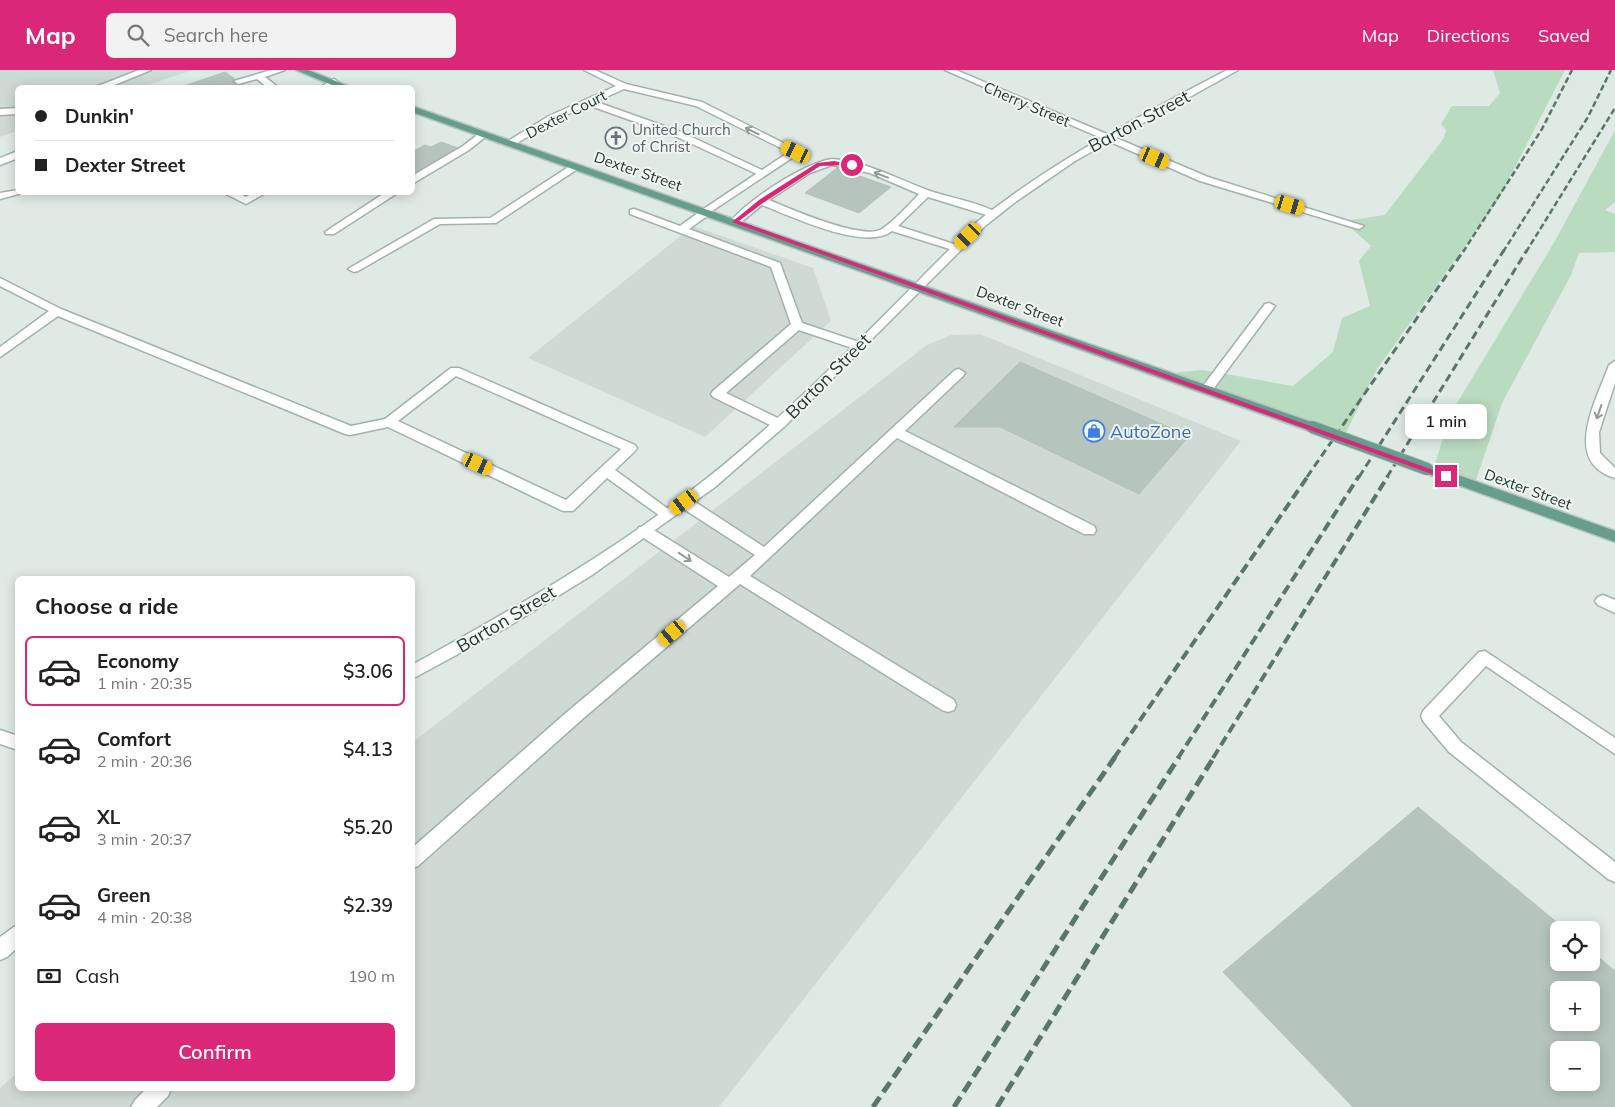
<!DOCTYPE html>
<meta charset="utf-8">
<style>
body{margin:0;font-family:Mulish,sans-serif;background:#f2f2f2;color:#222;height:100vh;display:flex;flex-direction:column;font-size:19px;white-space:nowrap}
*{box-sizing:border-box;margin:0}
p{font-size:16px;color:#767676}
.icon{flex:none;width:28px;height:28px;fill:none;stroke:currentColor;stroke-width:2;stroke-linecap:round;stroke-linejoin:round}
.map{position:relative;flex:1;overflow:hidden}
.details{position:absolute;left:15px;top:506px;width:400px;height:515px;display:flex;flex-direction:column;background:#fff;border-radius:8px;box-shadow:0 2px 12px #0003}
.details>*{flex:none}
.guide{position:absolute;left:15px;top:15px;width:400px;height:110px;border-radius:8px;box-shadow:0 2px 12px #0003;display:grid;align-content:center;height:110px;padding:0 20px;background:#fff}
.controls{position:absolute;left:1550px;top:851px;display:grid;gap:10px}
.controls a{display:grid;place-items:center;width:50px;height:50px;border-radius:8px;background:#fff;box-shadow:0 2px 12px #0003;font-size:25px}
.end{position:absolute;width:22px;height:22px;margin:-11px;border:6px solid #db2777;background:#fff;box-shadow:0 0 0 2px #fff}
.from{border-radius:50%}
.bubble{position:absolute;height:35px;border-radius:8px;background:#fff;box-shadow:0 2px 12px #0003;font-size:16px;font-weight:600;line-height:35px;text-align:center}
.car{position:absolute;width:15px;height:30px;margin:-15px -8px;border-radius:6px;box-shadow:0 0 4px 1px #0007;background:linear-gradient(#f5c518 24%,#345 0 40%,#f5c518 0 76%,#345 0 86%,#f5c518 0)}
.guide b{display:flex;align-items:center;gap:18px;height:48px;font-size:19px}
.guide b+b{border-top:1px solid #e0e0e0}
.guide i{width:12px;height:12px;background:#222}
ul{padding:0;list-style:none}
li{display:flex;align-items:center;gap:15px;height:70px;margin:0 10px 8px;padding:0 10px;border:2px solid transparent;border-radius:8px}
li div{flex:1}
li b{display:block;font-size:19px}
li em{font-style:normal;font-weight:600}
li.selected{border-color:#db2777}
li>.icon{width:45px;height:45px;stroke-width:1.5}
h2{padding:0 20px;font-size:22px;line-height:60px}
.pay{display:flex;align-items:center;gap:12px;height:55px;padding:0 20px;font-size:19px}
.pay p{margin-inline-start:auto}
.cta{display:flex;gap:10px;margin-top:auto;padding:10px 20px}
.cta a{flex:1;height:58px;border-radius:8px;background:#db2777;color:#fff;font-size:20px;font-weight:600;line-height:58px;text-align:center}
header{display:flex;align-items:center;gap:30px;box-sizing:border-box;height:70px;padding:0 25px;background:#db2777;color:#fff}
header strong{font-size:24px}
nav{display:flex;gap:28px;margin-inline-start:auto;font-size:18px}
.search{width:350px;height:45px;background:#f2f2f2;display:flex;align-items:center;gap:12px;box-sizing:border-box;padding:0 18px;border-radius:8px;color:#767676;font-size:19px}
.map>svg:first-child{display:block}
.built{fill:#cedad3}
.green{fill:#b9dbc0}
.building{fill:#b5c5bd;stroke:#b2c3bb;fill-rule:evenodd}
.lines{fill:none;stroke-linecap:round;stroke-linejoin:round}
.lane-casing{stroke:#a2b1ab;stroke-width:3}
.street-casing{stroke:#a2b1ab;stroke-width:3}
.secondary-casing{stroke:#9fb5ac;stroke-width:3}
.primary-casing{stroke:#bcc4c1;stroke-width:3}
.lane{fill:#fff;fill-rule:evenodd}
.street{fill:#fff;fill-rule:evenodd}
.secondary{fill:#fff;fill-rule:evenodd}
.primary{fill:#659e8c;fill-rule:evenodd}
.rail-far3{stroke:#5b756d;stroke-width:2.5;stroke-dasharray:6 3;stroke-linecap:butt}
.rail-far2{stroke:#5b756d;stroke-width:3;stroke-dasharray:8 4.5;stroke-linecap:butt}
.rail-far1{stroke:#5b756d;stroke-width:4;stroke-dasharray:10 5;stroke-linecap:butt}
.rail{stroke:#5b756d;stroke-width:5;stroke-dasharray:12 6;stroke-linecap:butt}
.primary-bridge-casing{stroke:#bcc4c1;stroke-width:14;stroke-linecap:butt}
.primary-bridge{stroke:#659e8c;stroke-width:12}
.oneway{stroke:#909c98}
.route{fill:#db2777}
.labels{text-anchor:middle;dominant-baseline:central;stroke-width:4;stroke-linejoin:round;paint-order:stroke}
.far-street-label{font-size:15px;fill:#213931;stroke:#f0f7f3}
.far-worship-label{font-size:15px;fill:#5b616d;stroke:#f0f7f3;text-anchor:start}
.street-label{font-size:18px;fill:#213931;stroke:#f0f7f3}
.shop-label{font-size:18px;fill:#366cbe;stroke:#f0f7f3;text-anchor:start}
</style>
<header>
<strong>Map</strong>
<div class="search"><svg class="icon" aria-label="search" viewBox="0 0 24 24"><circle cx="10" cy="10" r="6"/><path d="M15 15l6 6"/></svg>Search here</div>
<nav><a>Map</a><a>Directions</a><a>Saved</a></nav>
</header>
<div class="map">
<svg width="1615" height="1037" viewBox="0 0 1615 1037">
<rect width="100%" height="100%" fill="#dfeae5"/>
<g class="built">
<polygon points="0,0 193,0 142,17 18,18 17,61 0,67"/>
<polygon points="693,156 813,198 831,251 705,367 528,288"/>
<polygon points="980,264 1241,371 719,1037 0,1037 0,1018 17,1003 18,1019 412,1019 413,672 927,275 951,265"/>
</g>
<g class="green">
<polygon points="1493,0 1565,0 1498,130 1377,299 1342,371 1322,367 1172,312 1179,302 1203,300 1293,316 1333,282 1342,248 1370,236 1359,191 1371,176 1343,151 1385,145 1444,68 1446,60 1441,54 1452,36 1489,36 1500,23"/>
<polygon points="1615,60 1615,132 1605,140 1615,144 1615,182 1579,183 1571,205 1502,333 1475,413 1432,403 1451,343 1555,171"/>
</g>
<g class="building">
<polygon points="225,2 246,17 178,18"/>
<polygon points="441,72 458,78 412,105 412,82 425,75 431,77"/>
<polygon points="837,98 891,117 859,143 805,123"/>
<polygon points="1020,292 1189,366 1139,424 1000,357 954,357"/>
<path d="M1418 737 1566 860H1559V892H1591V881L1615 901V1037H1353L1223 902ZM1559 920H1591V952H1559ZM1559 980H1591V1012H1559Z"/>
</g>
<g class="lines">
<g class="lane-casing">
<g id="lane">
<polygon points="139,0 151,0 107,18 93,18"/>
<polygon points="271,0 285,0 265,7 279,18 268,18 257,9 238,14 234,11"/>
<polygon points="334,9 338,12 331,18 319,18"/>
<polygon points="585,30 591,30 681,62 768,103 759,105 675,66 585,34"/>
<polygon points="18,38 18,44 0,45 0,39"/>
<polygon points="481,62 489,64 469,80 412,114 412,106 463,76"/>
<polygon points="18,81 18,88 0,95 0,88"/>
<path d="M832 89C868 92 897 109 930 121 944 126 989 135 998 144L993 147 928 127 898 156 960 176V180L956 181 892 161C865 182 791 146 762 135L739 154 735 155 730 152C748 130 804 93 832 89ZM832 95 870 103 919 124C911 133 889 156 880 160 860 169 790 139 769 130L810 103Z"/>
<polygon points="573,94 582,96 496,153 440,154 358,201 354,202 348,199 434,149 490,148"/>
<polygon points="18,120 18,122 26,122 0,129 0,123"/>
<polygon points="222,122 236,122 246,127 254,122 267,122 246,134"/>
<polygon points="386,122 399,122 334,164 326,164 325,162"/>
<polygon points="634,139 680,156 702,140 710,140 710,144 689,159 780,193 802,253 862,273 864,276 858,280 799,260 726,323 784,351 786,354 784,357 774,357 713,327 711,324 713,321 791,254 771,197 630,144 630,140"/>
<path d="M0 208 61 239 351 356 385 349 451 298H459L635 375 637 378 635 381 615 400 675 444 668 449 663 448 607 408 573 441H563L388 357 350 365 345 364 58 246 0 287V277L49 241 0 216ZM456 306 621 379 566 430 398 351Z"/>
<polygon points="1269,233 1275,236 1211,322 1203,322 1201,319 1203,316 1265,234"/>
<path d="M1615 291V313L1599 362 1600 383 1615 398V408C1561 392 1597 329 1609 295Z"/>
<polygon points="959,299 965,303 963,306 905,361 1094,456 1096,460 1094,464 1084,464 897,368 750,506 954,630 956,635 954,640 948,642 942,640 740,514 579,652 418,796 412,798 412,778 567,642 718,516 639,465 637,461 639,457 649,457 729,507 755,485 679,436 677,432 679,428 689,428 764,477 955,300"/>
<polygon points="1603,525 1615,530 1615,543 1598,535 1595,531 1598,527"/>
<polygon points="1485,581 1615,668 1615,684 1486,596 1439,646 1461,672 1615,792 1615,812 1608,809 1449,682 1423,651 1421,646 1423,641 1479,582"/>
<polygon points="146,1019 171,1019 168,1026 157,1037 131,1037 135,1030"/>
</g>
</g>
<g class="street-casing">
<g id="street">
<polygon points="584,0 595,0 626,14 702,32 801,82 706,145 702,144 702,140 789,82 696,36 624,19 555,50 514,75 508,75 508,71 549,46 616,16"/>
<polygon points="945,0 956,0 1208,107 1364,156 1359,159 1355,158 1200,111"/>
<polygon points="0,660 18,666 18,680 0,674"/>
</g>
</g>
<g class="secondary-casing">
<g id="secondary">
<path d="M1227 0H1238L1075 91 1014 133 985 156 785 356 715 417 592 505 506 558 412 609V595C514 539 615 481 706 409 803 332 889 239 977 152 1054 90 1140 46 1227 0Z"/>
<polygon points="18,854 18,877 7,887 0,890 0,867"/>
</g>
</g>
<g class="primary-casing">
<g id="primary">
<polygon points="296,0 308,0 353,18 339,18"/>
<polygon points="412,36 1317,354 1319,357 1317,360 1307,360 412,42"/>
<polygon points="1427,394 1615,461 1615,472 1422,402 1420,399"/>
</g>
</g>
<use href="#lane" class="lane"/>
<use href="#street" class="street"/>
<use href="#secondary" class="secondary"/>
<use href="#primary" class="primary"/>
<g class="rail-far3">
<polyline points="1463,182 1542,59 1572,0"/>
<polyline points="1503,182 1588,47 1611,0"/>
<polyline points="1526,182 1615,38"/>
</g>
<g class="rail-far2">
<polyline points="1307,407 1464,180"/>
<polyline points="1359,407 1504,180"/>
<polyline points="1387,407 1527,180"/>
</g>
<g class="rail-far1">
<polyline points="1114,688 1308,406"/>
<polyline points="1178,688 1359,406"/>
<polyline points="1213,688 1388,406"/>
</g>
<g class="rail">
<polyline points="873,1037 1115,687"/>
<polyline points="954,1037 1179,687"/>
<polyline points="997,1037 1214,687"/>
</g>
<g class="primary-bridge-casing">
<polyline id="primary-bridge" points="1312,357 1427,399"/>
</g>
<use href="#primary-bridge" class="primary-bridge"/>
</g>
<defs><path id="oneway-shaft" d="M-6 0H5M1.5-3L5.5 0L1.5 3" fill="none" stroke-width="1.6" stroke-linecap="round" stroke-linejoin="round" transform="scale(1.25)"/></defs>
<g class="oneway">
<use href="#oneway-shaft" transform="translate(752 61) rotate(-154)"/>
<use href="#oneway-shaft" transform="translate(881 105) rotate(-159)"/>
<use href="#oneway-shaft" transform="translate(1599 342) rotate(109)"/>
<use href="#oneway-shaft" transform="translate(685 487) rotate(33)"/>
</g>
<polygon class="route" points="834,91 855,95 820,96 763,133 739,151 1450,406 1443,408 732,152 759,130 817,93"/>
<defs>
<g id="church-ring" transform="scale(1.125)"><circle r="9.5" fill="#f0f7f3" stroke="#6b7280" stroke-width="1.5"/><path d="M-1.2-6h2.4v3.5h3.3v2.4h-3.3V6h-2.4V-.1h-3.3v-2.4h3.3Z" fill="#6b7280"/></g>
<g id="shop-ring" transform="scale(1.125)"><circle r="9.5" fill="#f0f7f3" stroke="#3f7fe0" stroke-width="1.5"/><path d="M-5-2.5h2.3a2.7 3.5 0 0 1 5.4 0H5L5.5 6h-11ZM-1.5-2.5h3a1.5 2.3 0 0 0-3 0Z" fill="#3f7fe0"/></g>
</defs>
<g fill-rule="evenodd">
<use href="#church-ring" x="616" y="68"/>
<use href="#shop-ring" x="1094" y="361"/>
</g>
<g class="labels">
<g class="far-street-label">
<text transform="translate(1027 34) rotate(23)">Cherry Street</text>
<text transform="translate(566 44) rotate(-27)">Dexter Court</text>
<text transform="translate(638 101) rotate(19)">Dexter Street</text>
<text transform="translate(1020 236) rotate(20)">Dexter Street</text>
<text transform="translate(1528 419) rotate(20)">Dexter Street</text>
</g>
<g class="far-worship-label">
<text x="632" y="59">United Church<tspan x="632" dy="17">of Christ</tspan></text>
</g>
<g class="street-label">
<text transform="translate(1139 51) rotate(-28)">Barton Street</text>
<text transform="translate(828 306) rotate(-45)">Barton Street</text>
<text transform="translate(506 549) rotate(-31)">Barton Street</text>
</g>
<g class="shop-label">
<text x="1110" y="361">AutoZone</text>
</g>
</g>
</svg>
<div class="controls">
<a><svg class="icon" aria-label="locate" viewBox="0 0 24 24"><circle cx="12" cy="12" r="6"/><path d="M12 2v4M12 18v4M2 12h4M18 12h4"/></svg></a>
<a>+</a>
<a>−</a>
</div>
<i class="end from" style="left:852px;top:95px"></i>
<i class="end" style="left:1446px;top:406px"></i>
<div class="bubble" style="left:1405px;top:334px;width:82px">1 min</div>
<i class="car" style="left:796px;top:82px;rotate:296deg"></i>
<i class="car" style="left:1155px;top:88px;rotate:113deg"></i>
<i class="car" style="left:1290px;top:135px;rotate:107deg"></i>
<i class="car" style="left:968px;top:166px;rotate:225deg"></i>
<i class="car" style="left:478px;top:394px;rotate:115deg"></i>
<i class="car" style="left:684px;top:432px;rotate:234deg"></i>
<i class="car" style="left:672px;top:563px;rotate:230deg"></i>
<div class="guide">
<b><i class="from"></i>Dunkin'</b>
<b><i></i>Dexter Street</b>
</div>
<section class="details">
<h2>Choose a ride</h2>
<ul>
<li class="selected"><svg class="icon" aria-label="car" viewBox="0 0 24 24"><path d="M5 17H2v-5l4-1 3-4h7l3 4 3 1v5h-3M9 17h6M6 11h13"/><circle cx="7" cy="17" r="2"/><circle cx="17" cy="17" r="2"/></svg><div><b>Economy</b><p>1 min · 20:35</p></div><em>$3.06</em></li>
<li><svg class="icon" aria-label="car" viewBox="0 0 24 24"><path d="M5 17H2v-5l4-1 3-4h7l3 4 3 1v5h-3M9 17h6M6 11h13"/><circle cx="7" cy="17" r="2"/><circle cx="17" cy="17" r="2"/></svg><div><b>Comfort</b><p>2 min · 20:36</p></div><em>$4.13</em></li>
<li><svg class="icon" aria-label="car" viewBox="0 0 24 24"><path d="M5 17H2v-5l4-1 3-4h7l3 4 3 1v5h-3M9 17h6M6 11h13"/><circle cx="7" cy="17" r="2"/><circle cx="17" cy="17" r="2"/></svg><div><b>XL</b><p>3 min · 20:37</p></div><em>$5.20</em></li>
<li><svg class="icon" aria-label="car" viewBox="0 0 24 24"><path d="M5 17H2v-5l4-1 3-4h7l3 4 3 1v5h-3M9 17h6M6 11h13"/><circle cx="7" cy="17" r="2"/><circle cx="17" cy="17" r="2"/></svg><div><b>Green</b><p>4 min · 20:38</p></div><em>$2.39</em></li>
</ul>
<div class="pay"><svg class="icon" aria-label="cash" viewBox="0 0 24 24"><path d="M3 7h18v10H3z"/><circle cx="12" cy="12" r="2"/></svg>Cash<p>190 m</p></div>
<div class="cta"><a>Confirm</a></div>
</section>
</div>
